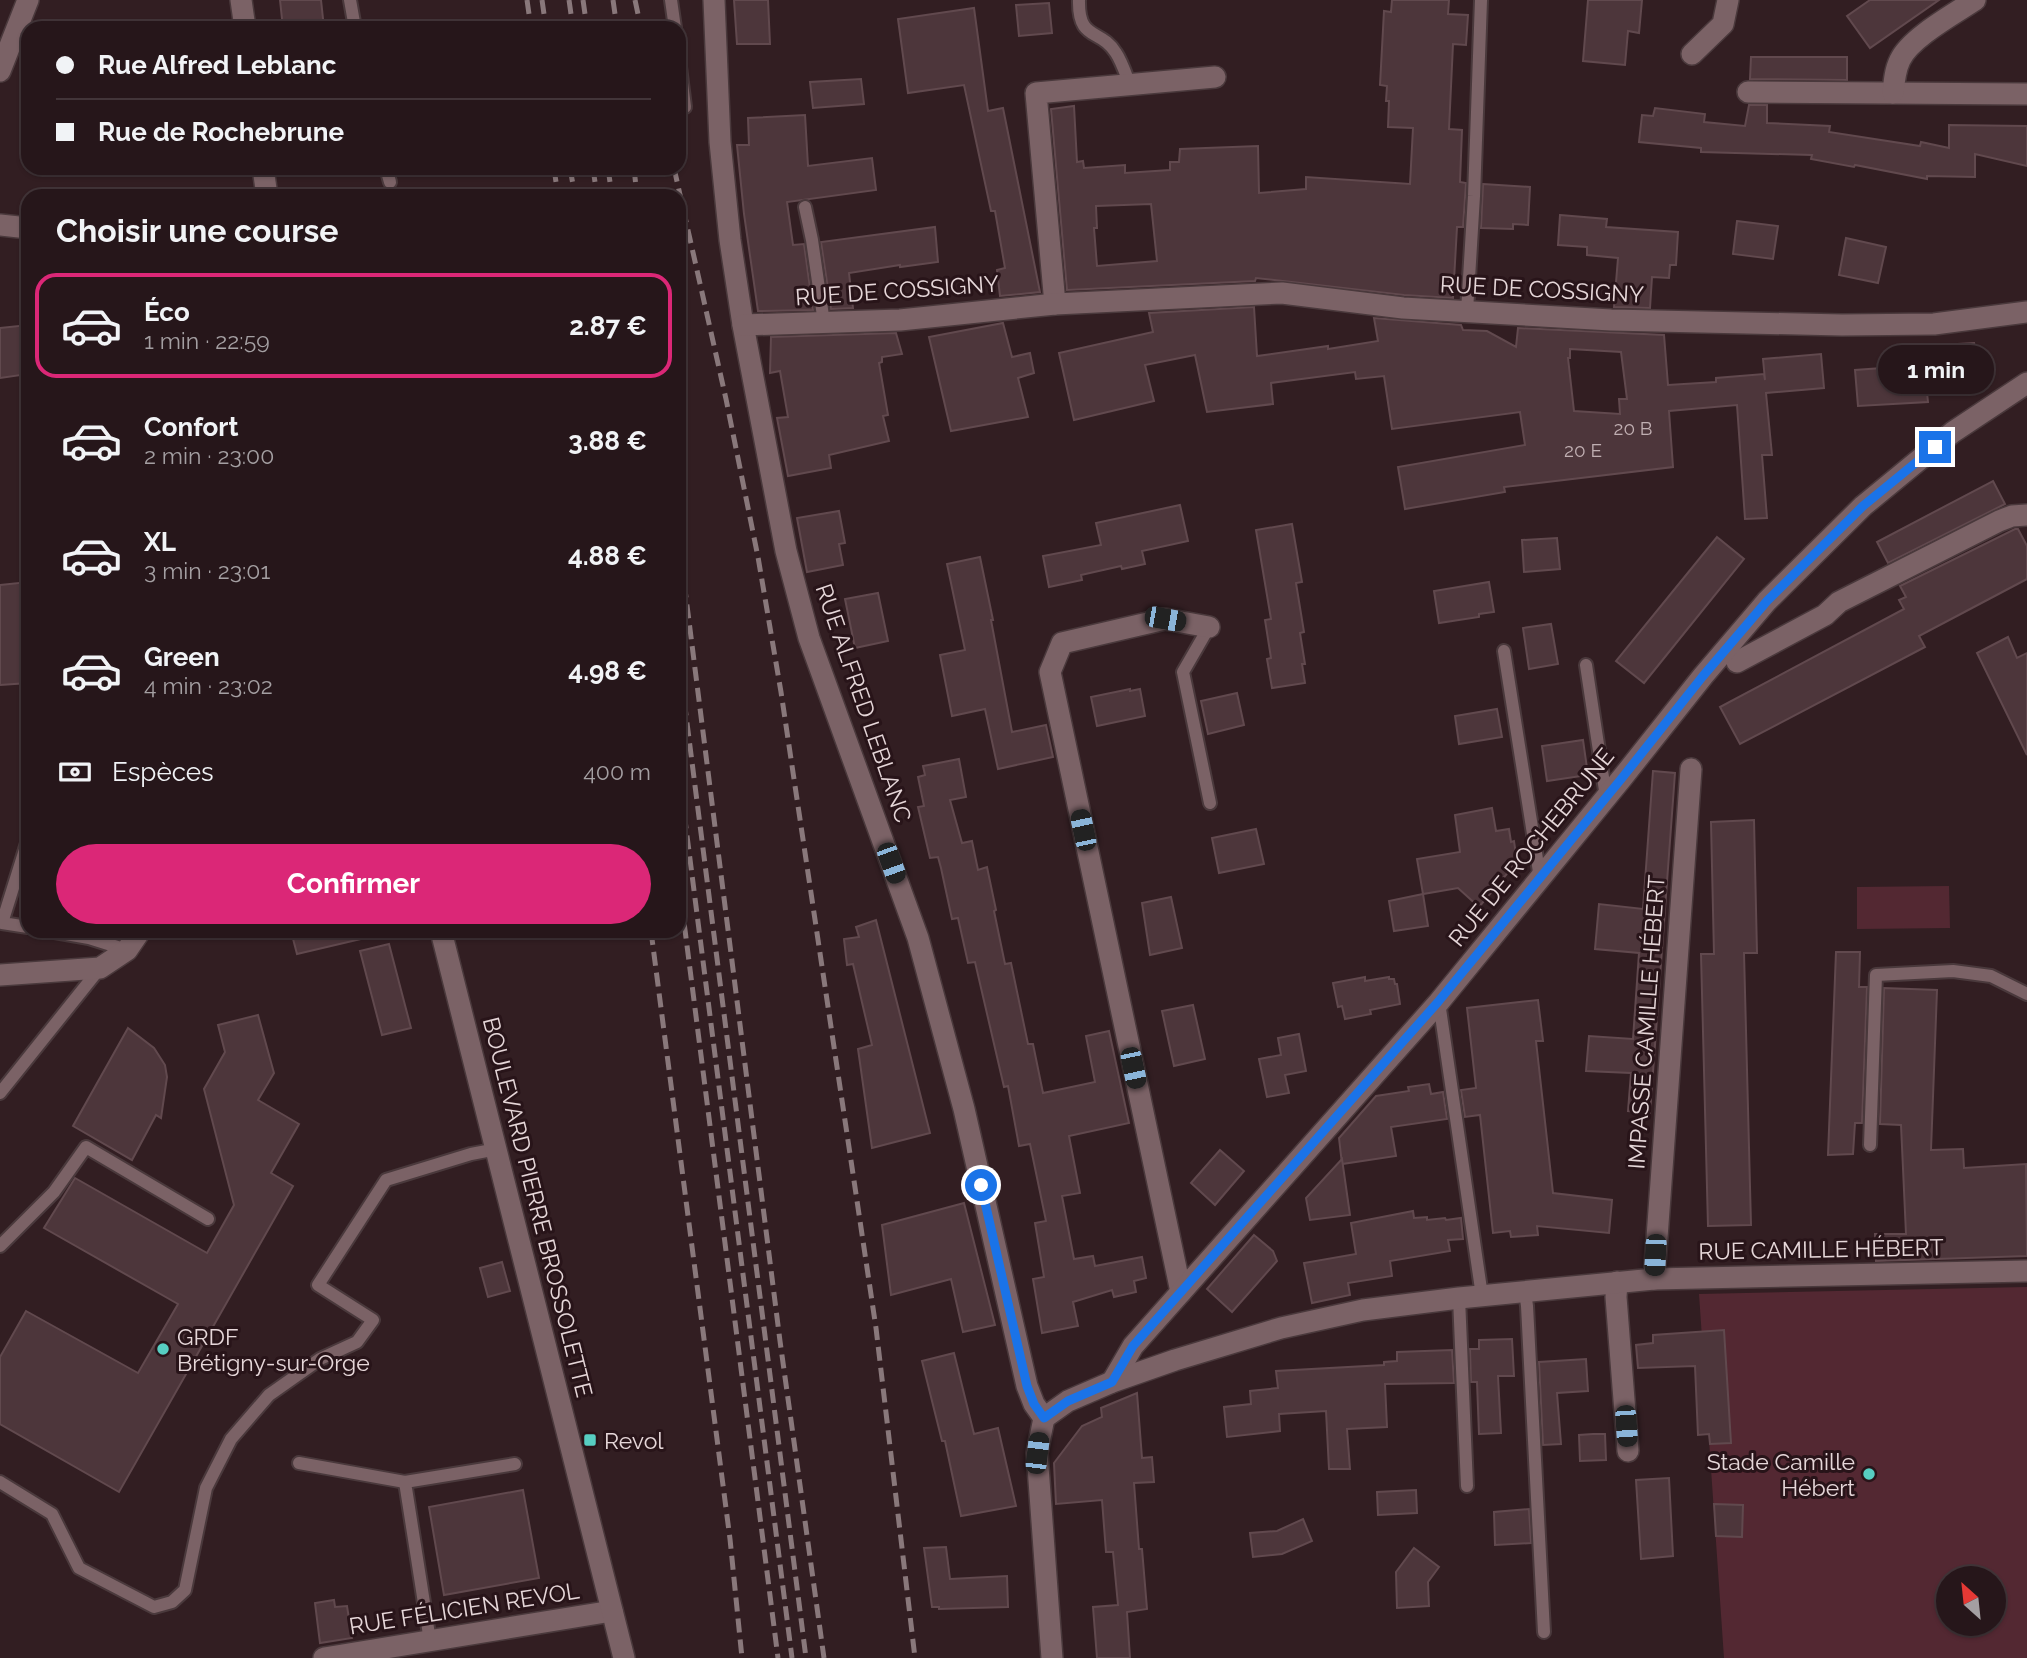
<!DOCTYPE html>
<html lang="fr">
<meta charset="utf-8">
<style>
body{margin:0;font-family:Raleway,sans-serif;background:#322327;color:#f1f3f6;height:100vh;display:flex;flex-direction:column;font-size:26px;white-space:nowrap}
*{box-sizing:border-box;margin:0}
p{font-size:23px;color:#a49fa2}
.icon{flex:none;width:38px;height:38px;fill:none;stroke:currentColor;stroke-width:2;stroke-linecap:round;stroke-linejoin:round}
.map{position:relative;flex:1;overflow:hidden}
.details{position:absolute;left:21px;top:189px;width:665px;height:749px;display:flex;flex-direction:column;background:#26161a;border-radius:21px;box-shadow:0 2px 5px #0004,0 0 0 2px #423539}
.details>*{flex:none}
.hud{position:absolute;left:21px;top:21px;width:665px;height:154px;border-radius:21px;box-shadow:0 2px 5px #0004,0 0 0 2px #423539;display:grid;align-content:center;height:154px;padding:0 35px;background:#26161a}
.needle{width:46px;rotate:333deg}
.controls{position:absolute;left:1936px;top:1566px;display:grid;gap:14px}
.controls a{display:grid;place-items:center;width:70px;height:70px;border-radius:50%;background:#26161a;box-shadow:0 2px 5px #0004,0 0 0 2px #423539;font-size:35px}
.end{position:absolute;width:32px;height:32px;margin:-16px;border:9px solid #1a73e8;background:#fff;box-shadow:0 0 0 4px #fff}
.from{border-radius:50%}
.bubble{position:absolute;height:49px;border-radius:24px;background:#26161a;box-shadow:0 2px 5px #0004,0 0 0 2px #423539;font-size:23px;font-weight:700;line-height:49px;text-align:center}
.car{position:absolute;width:21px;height:42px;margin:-21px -10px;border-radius:9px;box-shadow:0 0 5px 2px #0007;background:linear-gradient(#222 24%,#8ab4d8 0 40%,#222 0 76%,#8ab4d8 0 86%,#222 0)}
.hud b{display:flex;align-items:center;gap:24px;height:66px;font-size:26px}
.hud b+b{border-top:2px solid #423539}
.hud i{width:18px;height:18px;background:#f1f3f6}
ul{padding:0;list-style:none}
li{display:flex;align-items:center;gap:21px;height:105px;margin:0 14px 10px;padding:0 21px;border:4px solid transparent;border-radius:21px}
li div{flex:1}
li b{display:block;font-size:26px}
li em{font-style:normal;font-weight:700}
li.on{border-color:#db2777}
li>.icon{width:63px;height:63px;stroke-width:1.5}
h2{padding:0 35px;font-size:32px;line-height:84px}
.pay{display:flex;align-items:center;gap:18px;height:77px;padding:0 35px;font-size:26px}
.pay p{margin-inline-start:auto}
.action{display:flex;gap:14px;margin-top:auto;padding:14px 35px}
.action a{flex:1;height:80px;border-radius:42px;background:#db2777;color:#fff;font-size:28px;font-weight:700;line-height:80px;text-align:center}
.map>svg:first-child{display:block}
.green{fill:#532832;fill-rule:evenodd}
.building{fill:#4d363b;stroke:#61494e;stroke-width:2;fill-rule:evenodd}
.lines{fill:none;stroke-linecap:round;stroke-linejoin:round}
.lane-casing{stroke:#4a393c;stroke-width:16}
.street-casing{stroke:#4a393c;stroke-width:24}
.secondary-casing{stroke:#4a393c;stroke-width:24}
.lane{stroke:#7b6266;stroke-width:12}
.street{stroke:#7b6266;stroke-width:21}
.secondary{stroke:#7b6266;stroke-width:21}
.rail{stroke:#89787b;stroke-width:5;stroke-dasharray:14 7;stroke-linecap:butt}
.route{stroke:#1a73e8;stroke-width:9}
.poi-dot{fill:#57cec2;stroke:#281419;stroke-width:2.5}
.labels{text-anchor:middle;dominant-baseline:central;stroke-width:6;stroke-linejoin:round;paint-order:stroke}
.number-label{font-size:19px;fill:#c0afb2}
.street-label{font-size:23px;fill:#e6d7d9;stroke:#281419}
.poi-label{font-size:23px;fill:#e6d7d9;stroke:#281419;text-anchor:start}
</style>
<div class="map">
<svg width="2027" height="1658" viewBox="0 0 2027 1658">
<rect width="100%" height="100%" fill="#321e22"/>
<g class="green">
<polygon points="1949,886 1950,928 1857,929 1857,887"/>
<path d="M2027 1287V1658H1724L1699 1294ZM1948 1578H1993V1624H1948Z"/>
</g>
<g class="building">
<polygon points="280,0 321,0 324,28 283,28"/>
<polygon points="734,0 768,0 770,44 737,44"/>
<path d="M1392 0H1449L1448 14 1468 15 1466 45 1453 44 1449 129 1462 130 1460 182 1466 183 1463 227H1457L1453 298 1404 295 1256 278 1255 281 1067 290 1051 109 1074 106 1077 162 1083 161 1084 168 1125 165V173L1170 170V162H1179L1180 149 1258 146 1259 193 1306 189V177L1410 184 1413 128 1388 127 1389 101H1386L1387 86 1380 85 1384 11 1391 12ZM1151 204 1157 261 1097 266 1094 228H1097L1096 206Z"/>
<polygon points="1588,0 1642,0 1639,33 1628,31 1625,65 1583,61"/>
<polygon points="1870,0 1939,0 1870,48 1847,16"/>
<polygon points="1049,3 1052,33 1019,36 1016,5"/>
<polygon points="974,8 988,111 1003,108 1040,292 1000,296 997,270 1005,268 995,211 991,211 964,85 908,93 898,19"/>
<polygon points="1751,57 1847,57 1847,80 1750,79"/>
<polygon points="861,79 864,104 813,108 810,82"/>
<polygon points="1749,105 1767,105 1767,123 1830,126 1829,132 1920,146 1921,142 1949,148 1949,125 2027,126 2027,166 1975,154 1975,177 1927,176 1927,179 1855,165 1854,167 1811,159 1812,155 1701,152 1701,148 1639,142 1642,115 1653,116 1655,108 1705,114 1704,122 1745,126"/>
<polygon points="805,115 808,166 872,158 876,190 787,202 793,245 804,244 813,310 758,311 744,214 737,145 749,145 748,118"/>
<polygon points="1483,184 1530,187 1528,225 1513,224 1513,229 1481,228"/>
<polygon points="1560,215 1607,219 1606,227 1678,232 1676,265 1670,265 1669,278 1652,277 1650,308 1614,307 1618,258 1587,255 1587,247 1558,245"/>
<polygon points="1737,221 1778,226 1773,259 1733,254"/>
<polygon points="935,227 938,262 900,267 900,265 849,273 853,308 831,309 821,242"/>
<polygon points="1846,238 1886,247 1878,283 1839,275"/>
<path d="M1254 307 1257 356 1328 346V349L1378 341 1374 318 1461 325 1463 330 1487 331 1516 347 1518 328 1664 335 1668 385 1716 382V378L1764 374 1765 380 1763 359 1821 354 1824 388 1766 393 1772 455H1762L1767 518 1745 519 1737 405 1669 411 1673 467 1504 487 1505 492 1405 509 1398 467 1525 445 1520 412 1392 429 1384 376 1356 379 1355 372 1271 383 1273 404 1207 412 1195 355 1145 365 1154 401 1074 420 1059 353 1153 332 1149 313ZM1570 349 1621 352 1627 399H1619L1620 414 1574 411 1568 358H1570Z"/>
<polygon points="1003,323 1012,357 1030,353 1034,373 1018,378 1028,417 951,431 929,337"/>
<polygon points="28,325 28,374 0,378 0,328"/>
<polygon points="896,333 902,354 882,357 882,362 879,363 888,415 883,416 889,441 829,455 831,468 788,476 777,418 788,417 780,371 770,373 771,337"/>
<polygon points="1974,343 1976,373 1925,376 1923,346"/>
<polygon points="1924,365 1928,402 1858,406 1855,370"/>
<polygon points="1993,481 2005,504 1888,563 1877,542"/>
<polygon points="1180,505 1188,541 1142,551 1145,564 1122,569 1121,566 1081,575 1082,580 1049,587 1043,556 1101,545 1096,523"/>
<polygon points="839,511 845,543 839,544 843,565 807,572 797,518"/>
<polygon points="1292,524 1302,582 1296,583 1304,632 1300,633 1305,664 1302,664 1305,683 1272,688 1267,659 1271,658 1265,620 1271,619 1256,530"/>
<polygon points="2015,529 2018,529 2027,546 2027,579 1919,636 1925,647 1740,744 1720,707 1904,609 1899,600 1906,597 1900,586"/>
<polygon points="1717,537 1744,559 1644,683 1616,661"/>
<polygon points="1557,538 1560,569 1524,572 1522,540"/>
<polygon points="980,557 993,620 991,620 1012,732 1046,725 1053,757 998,769 985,709 952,716 940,655 965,650 947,564"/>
<polygon points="28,582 28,683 0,685 0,585"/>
<polygon points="1489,582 1494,612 1479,614 1479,617 1439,623 1434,591"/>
<polygon points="878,593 888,641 855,648 845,599"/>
<polygon points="1551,624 1558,664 1529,669 1523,628"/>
<polygon points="2008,637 2017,658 2027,653 2027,755 1977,653"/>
<polygon points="1130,689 1130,691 1140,689 1145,716 1097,726 1091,697"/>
<polygon points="1237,693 1244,725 1208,734 1201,701"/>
<polygon points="1497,709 1502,737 1459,744 1455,716"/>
<polygon points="1583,740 1588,775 1547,781 1542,746"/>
<polygon points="959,759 966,797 950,800 962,843 972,841 978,870 987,867 996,910 994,911 1005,964 1011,963 1028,1044 1033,1044 1043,1093 1095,1082 1086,1036 1109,1031 1129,1123 1069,1136 1080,1193 1062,1196 1074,1259 1093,1256 1095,1266 1142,1257 1146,1278 1134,1281 1136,1292 1114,1297 1112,1290 1073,1302 1078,1326 1042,1333 1033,1279 1044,1277 1035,1223 1046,1221 1030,1144 1019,1146 1008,1086 1004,1087 975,962 968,963 958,918 952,919 941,868 938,857 930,858 918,807 924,806 918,777 925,775 923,766"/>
<polygon points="1653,771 1675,773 1650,1113 1628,1111 1631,1073 1586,1071 1589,1036 1633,1039 1639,953 1595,949 1599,904 1643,909"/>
<polygon points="1492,808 1496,831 1509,829 1511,842 1514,841 1517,862 1479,907 1458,888 1423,894 1417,859 1460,852 1455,815"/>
<polygon points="1754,820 1757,953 1744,953 1751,1225 1708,1226 1701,954 1714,954 1711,822"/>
<polygon points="1256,829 1264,864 1219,873 1212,838"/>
<polygon points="1423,894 1428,926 1394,931 1389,901"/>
<polygon points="1171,897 1182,948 1150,955 1142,903"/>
<polygon points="876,920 930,1133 872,1148 858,1049 872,1045 853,964 847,965 844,939 859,937 856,927"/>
<polygon points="291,931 360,931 361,939 297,954"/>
<polygon points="389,944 411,1028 382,1035 360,951"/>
<polygon points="1836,952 1860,952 1859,987 1867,987 1862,1123 1855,1123 1853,1154 1828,1155"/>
<polygon points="1365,977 1365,981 1389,977 1389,979 1394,979 1395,984 1397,984 1400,1004 1370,1010 1371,1014 1345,1019 1342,1006 1338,1007 1333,983"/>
<polygon points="1884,988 1937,990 1931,1150 1963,1149 1964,1168 2026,1164 2027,1256 1876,1261 1875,1234 1906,1234 1901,1125 1880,1124"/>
<polygon points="1538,1000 1543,1041 1536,1041 1553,1193 1612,1200 1609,1233 1537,1226 1538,1235 1511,1237 1510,1231 1493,1233 1480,1115 1465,1117 1461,1090 1476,1088 1467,1008"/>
<polygon points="1193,1005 1205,1059 1174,1066 1162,1011"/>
<polygon points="258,1015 274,1073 258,1100 299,1124 271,1173 293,1186 119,1492 0,1424 0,1357 26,1311 138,1373 178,1304 44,1228 75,1178 207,1253 234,1205 204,1089 225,1052 218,1025"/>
<polygon points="128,1028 154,1048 165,1065 167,1077 161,1118 156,1115 132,1160 73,1126"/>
<polygon points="1299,1034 1306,1071 1285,1075 1289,1093 1267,1097 1259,1059 1281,1055 1278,1038"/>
<polygon points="1429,1084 1431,1094 1443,1092 1447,1119 1391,1127 1396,1156 1342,1164 1339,1138 1376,1096 1409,1091 1408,1087"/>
<polygon points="1220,1150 1244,1171 1215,1205 1191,1183"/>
<polygon points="1342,1159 1350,1215 1310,1220 1306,1198"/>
<polygon points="964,1203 995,1325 963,1332 951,1279 891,1295 882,1225"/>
<polygon points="1413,1211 1414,1218 1427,1217 1427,1220 1445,1218 1446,1220 1461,1218 1463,1239 1448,1240 1450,1251 1390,1261 1392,1276 1348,1283 1350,1295 1312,1303 1304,1263 1356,1254 1351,1223"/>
<polygon points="1254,1235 1273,1251 1277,1261 1232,1312 1207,1289"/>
<polygon points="502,1262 510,1291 488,1297 480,1268"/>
<polygon points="1724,1330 1731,1443 1710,1444 1709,1434 1698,1435 1695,1366 1638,1368 1636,1345 1653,1343 1653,1335"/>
<polygon points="1512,1339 1514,1376 1498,1376 1501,1433 1479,1434 1477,1382 1471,1382 1470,1349 1479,1349 1479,1340"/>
<polygon points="1452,1350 1454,1383 1385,1384 1387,1427 1347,1429 1350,1469 1329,1469 1326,1411 1279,1414 1280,1431 1227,1437 1224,1407 1251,1404 1250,1391 1278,1388 1276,1371 1384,1365 1384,1362 1397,1361 1397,1352"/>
<polygon points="954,1353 974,1434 998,1428 1016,1506 961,1516 945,1441 942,1441 922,1361"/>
<polygon points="1586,1359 1588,1391 1557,1393 1561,1444 1543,1445 1539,1362"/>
<polygon points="1137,1393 1142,1458 1152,1457 1154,1482 1134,1483 1139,1549 1142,1549 1147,1609 1127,1612 1130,1658 1097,1658 1093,1607 1118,1605 1113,1552 1106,1552 1102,1500 1056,1504 1054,1463 1082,1426 1102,1417 1101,1408"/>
<polygon points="1593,1434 1605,1434 1606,1460 1580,1461 1579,1435"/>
<polygon points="1669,1478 1673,1556 1641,1559 1636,1480"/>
<polygon points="523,1490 539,1578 444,1595 429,1507"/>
<polygon points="1416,1490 1417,1513 1378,1515 1377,1492"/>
<polygon points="1714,1504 1743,1505 1742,1537 1716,1536"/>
<polygon points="1529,1509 1531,1543 1495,1545 1494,1512"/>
<polygon points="1303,1519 1312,1541 1282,1554 1253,1557 1250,1533 1277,1531"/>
<polygon points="946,1547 950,1579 1007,1576 1008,1607 939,1609 939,1607 932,1607 924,1548"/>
<polygon points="1414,1548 1439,1567 1428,1582 1429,1606 1397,1608 1396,1572"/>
<polygon points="334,1600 335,1607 347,1606 352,1638 320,1643 315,1603"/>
</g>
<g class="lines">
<g class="lane-casing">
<g id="lane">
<polyline points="350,0 355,28"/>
<polyline points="671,0 675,28"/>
<path d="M1079 0C1078 42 1101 28 1116 53 1122 62 1126 75 1130 85"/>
<polyline points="679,59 685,107"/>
<polyline points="386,168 390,182"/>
<polyline points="805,207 812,240 824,323"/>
<polyline points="1467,311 1474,196 1481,0"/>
<polyline points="1209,627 1183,672 1210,803"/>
<polyline points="1504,651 1540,878"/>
<polyline points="1586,665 1606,797"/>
<polyline points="28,840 2,923 28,927"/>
<polyline points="49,931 89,938 127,950"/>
<polyline points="1439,1002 1482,1296"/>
<polyline points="0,1093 100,968"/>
<polyline points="1870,1145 1876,975 1953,971 1991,976 2027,994"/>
<polyline points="0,1246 54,1192 86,1147 208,1219"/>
<polyline points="1525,1292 1527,1306 1544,1632"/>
<polyline points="1459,1298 1467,1486"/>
<polyline points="299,1463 405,1482"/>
<polyline points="0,1482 52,1514 79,1568 154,1607 172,1602 185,1590 206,1488 231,1439 269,1395 320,1359 357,1342 373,1320 318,1285 386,1180 471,1154 497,1149"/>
<polyline points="430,1641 405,1482 515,1464"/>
</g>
</g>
<g class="street-casing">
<g id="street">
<polyline points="714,0 720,142 730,240 743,325 786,551 809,638 918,938 964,1109 1027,1386 1034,1404 1044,1418 1037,1453 1052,1658"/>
<polyline points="1692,54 1723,24 1728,0"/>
<polyline points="0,71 28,0"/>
<polyline points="1748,92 2027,94"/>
<path d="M1893 93C1894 82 1895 70 1900 60 1910 38 1954 14 1975 0"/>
<polyline points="0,225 28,228"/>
<polyline points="1055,304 1036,93 1215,77"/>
<polyline points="743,325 900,320 1055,304 1282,293 1403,308 1611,320 1842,325 1934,324 2027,312"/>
<polyline points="1737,662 1825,615 1839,602 1999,521 2012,516 2027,515"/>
<polyline points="0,975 100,968 127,950 140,931"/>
<polyline points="1654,1279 1691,769"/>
<polyline points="1617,1282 1616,1297 1628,1451"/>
<polyline points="1181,1292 1050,672 1062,643 1165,619 1209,627"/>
<polyline points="1112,1382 1133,1346 1439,1002 1622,778 1703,676 1767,601 1863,506 1953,432 2027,383"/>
<polyline points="1044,1418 1068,1401 1112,1382 1175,1360 1281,1328 1363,1310 1459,1298 1654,1279 2027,1271"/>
<polyline points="324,1658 612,1611"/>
</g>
</g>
<g class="secondary-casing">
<g id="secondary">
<polyline points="241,0 245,28"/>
<polyline points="263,168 267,196"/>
<polyline points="441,931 624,1658"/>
</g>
</g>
<use href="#lane" class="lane"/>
<use href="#street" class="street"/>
<use href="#secondary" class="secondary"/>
<g class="rail">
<polyline points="527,0 531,28"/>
<polyline points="542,0 546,28"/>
<polyline points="569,0 573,28"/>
<polyline points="583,0 587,28"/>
<polyline points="613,0 617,28"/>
<polyline points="635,0 641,28"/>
<polyline points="554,168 558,196"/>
<polyline points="570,168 575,196"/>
<polyline points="593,168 597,196"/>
<polyline points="608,168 612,196"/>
<polyline points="634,168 637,196"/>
<polyline points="674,168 726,399 758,557 781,692 876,1328 915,1658"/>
<polyline points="679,542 780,1341 824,1658"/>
<polyline points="679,660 806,1658"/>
<polyline points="679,773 792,1658"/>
<polyline points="679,883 778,1658"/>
<polyline points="651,931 730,1539 742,1658"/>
</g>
</g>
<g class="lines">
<polyline class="route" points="981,1185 1027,1386 1034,1404 1044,1418 1068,1401 1112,1382 1133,1346 1438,1002 1622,778 1703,676 1767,601 1863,506 1935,447"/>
</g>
<g class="poi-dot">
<circle cx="163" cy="1349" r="7"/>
<rect x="583" y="1433" width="14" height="14" rx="3.5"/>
<circle cx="1869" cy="1474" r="7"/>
</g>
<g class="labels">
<g class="number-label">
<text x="1633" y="428">20 B</text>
<text x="1583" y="450">20 E</text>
</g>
<g class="street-label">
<text transform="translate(1542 289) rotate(3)">RUE DE COSSIGNY</text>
<text transform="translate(897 290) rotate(-4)">RUE DE COSSIGNY</text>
<text transform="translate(864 703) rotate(71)">RUE ALFRED LEBLANC</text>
<text transform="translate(1531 847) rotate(-51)">RUE DE ROCHEBRUNE</text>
<text transform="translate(1646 1022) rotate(-86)">IMPASSE CAMILLE HÉBERT</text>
<text transform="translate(538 1207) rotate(76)">BOULEVARD PIERRE BROSSOLETTE</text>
<text transform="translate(1821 1249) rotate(-1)">RUE CAMILLE HÉBERT</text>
<text transform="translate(464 1608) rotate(-9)">RUE FÉLICIEN REVOL</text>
</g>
<g class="poi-label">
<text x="177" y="1336">GRDF<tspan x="177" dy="26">Brétigny-sur-Orge</tspan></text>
<text x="604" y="1440">Revol</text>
<text x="1855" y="1461" text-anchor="end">Stade Camille<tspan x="1855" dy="26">Hébert</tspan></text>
</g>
</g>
</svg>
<div class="controls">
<a><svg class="needle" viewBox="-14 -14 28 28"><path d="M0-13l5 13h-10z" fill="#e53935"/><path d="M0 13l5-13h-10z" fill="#a49fa2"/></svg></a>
</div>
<i class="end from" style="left:981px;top:1185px"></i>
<i class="end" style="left:1935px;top:447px"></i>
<div class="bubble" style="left:1878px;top:345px;width:116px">1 min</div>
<i class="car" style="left:1165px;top:619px;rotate:100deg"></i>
<i class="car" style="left:1083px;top:830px;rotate:348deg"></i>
<i class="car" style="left:891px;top:863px;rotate:160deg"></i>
<i class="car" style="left:1133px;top:1068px;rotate:168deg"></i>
<i class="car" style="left:1655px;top:1255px;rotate:183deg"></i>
<i class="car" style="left:1626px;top:1426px;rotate:176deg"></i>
<i class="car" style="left:1037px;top:1453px;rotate:7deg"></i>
<div class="hud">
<b><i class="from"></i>Rue Alfred Leblanc</b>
<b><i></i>Rue de Rochebrune</b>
</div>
<section class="details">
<h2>Choisir une course</h2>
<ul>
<li class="on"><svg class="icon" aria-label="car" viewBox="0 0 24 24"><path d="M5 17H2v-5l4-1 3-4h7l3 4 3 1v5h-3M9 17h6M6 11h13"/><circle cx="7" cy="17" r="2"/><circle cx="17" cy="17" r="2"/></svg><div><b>Éco</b><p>1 min · 22:59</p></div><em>2.87 €</em></li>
<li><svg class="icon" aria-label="car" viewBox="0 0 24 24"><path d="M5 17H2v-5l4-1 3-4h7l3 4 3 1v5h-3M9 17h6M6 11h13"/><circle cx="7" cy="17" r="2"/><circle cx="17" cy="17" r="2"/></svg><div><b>Confort</b><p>2 min · 23:00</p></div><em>3.88 €</em></li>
<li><svg class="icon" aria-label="car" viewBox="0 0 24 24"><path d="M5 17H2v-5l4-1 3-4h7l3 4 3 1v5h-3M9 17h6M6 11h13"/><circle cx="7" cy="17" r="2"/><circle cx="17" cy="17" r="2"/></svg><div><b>XL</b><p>3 min · 23:01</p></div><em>4.88 €</em></li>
<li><svg class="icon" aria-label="car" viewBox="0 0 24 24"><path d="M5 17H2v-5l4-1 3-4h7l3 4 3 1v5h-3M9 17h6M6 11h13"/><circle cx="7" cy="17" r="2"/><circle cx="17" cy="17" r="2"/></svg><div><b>Green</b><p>4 min · 23:02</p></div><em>4.98 €</em></li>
</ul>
<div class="pay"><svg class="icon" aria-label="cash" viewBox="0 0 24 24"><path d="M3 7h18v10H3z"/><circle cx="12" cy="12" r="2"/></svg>Espèces<p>400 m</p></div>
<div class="action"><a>Confirmer</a></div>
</section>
</div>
